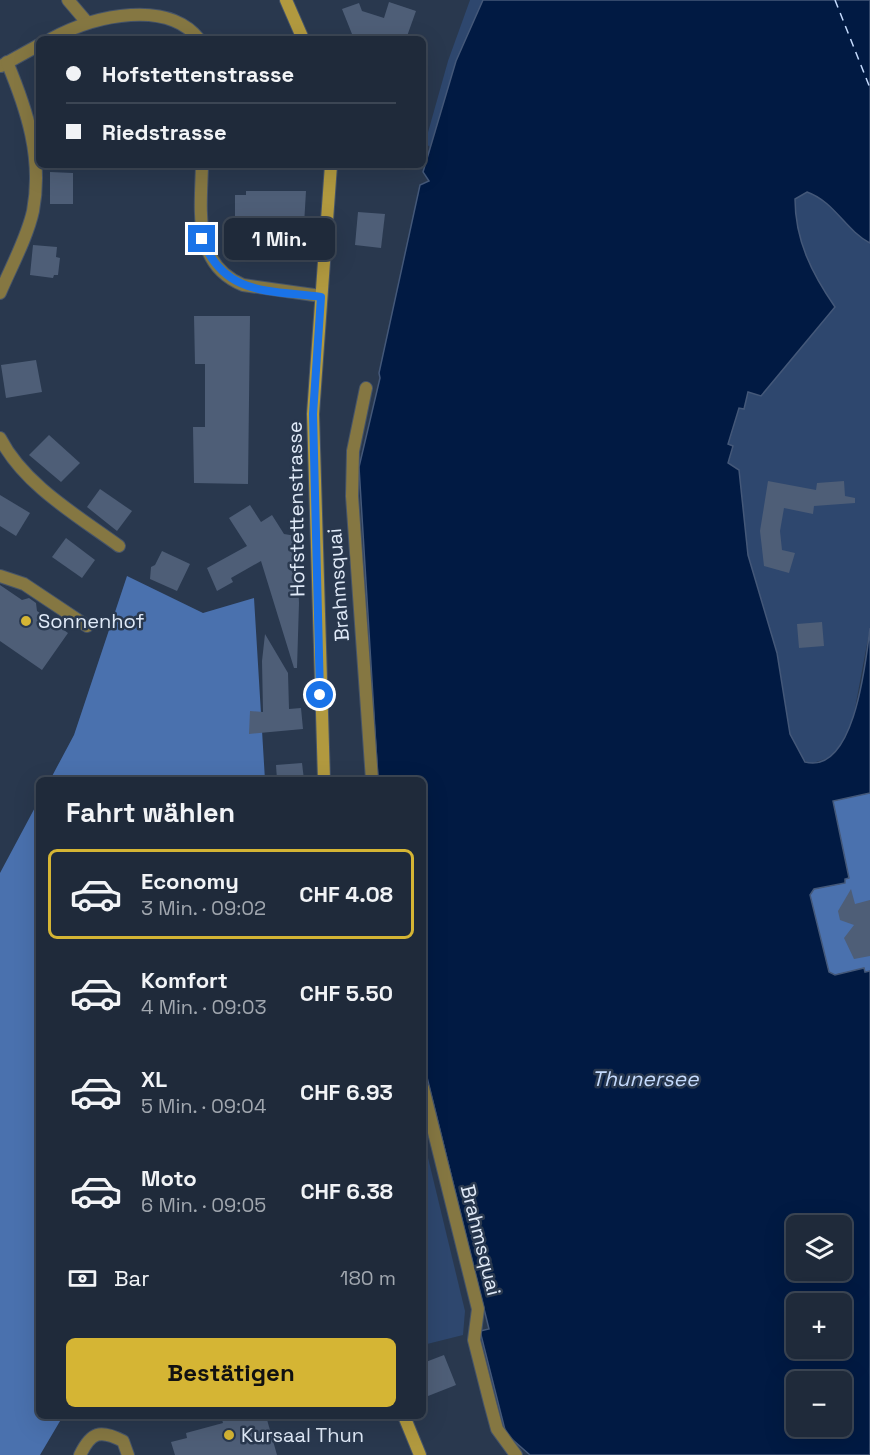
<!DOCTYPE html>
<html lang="de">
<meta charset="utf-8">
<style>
body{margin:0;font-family:"Space Grotesk",sans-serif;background:#273242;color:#f1f3f6;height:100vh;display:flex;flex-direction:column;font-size:22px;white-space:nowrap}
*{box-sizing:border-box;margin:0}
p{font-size:20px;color:#a1a7af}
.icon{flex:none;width:33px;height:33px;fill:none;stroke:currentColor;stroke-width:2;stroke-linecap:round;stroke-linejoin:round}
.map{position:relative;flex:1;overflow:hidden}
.details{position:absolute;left:36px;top:777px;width:390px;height:642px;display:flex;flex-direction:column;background:#1f2a3a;border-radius:9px;box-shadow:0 6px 24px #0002,0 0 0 2px #3c4654}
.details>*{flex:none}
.top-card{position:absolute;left:36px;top:36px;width:390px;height:132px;border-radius:9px;box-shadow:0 6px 24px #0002,0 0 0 2px #3c4654;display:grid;align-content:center;height:132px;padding:0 30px;background:#1f2a3a}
.fabs{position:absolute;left:786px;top:1215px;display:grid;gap:12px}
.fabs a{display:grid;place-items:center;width:66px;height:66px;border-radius:9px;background:#1f2a3a;box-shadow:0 6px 24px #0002,0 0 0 2px #3c4654;font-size:30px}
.end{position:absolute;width:27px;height:27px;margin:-14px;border:8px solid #1a73e8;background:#fff;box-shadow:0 0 0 3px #fff}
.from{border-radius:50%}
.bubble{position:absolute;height:42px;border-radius:9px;background:#1f2a3a;box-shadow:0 6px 24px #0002,0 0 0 2px #3c4654;font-size:20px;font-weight:600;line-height:42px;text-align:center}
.top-card b{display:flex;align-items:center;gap:21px;height:57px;font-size:22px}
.top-card b+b{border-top:2px solid #3c4654}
.top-card i{width:15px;height:15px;background:#f1f3f6}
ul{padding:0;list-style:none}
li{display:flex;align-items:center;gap:18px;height:90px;margin:0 12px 9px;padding:0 18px;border:3px solid transparent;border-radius:9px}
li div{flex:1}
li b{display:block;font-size:22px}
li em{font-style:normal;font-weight:600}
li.active{border-color:#d5b534}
li>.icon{width:54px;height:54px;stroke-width:1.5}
h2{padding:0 30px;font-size:27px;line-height:72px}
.pay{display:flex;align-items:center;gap:15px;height:66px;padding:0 30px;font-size:22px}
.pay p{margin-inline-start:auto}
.primary-button{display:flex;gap:12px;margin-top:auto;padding:12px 30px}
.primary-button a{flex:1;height:69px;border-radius:9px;background:#d5b534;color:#111;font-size:24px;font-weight:600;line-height:69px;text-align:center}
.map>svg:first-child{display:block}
.green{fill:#2e476e}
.forest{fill:#4a71ae}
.water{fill:#011a43;stroke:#445879;stroke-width:1.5;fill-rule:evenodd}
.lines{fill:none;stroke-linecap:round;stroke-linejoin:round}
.ferry{stroke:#c4dafd;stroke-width:1.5;stroke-dasharray:8 6;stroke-linecap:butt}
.building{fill:#4e5e77}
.street-casing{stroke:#465469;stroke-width:14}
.secondary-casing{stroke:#465469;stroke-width:14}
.street{stroke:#857742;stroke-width:12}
.secondary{stroke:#b1993f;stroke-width:12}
.route{stroke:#1a73e8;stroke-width:8}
.poi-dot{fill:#d5b534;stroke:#29384e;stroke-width:2}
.labels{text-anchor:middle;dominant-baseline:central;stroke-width:5;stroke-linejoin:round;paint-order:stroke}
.street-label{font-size:20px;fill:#e0eaf8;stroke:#29384e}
.poi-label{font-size:20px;fill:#e0eaf8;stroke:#29384e;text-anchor:start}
.water-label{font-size:21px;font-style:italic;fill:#c4dafd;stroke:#29384e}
</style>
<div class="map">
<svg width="870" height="1455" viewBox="0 0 870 1455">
<rect width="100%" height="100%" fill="#29384e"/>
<g class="green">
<polygon points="470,0 483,0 456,61 430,147 425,143 448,61"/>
<path d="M807 192 824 199 870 243V628L853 719 839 748 831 757 810 764 800 757 790 734 777 653 748 555 739 470 728 464 733 447 728 445 739 408 743 409 749 392 835 307C812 274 795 240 795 199Z"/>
<polygon points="423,1137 465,1311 463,1335 423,1345"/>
</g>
<g class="forest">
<polygon points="127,576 203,613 254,598 265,780 50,780 74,735"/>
<polygon points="870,793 870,971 865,972 864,969 832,975 828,972 810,895 814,889 845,883 845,879 849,878 833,801"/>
<polygon points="39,800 39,1416 63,1416 40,1455 0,1455 0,873"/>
</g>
<path class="water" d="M483 0H870V243C845 230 835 202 807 192L795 199C795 240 812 274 835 307L761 396 748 392 744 409 739 408 728 444 733 446 728 463 739 470 748 555 777 653 790 734 805 762C855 775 866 660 870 628V793L833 801 849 878 845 879V883L814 889 810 895 829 972 835 975 864 968 865 972 870 971V1455H530L506 1434 480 1331 489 1329 423 1061V780H378L359 467 380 378 379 373 420 185 429 181 423 172 456 61ZM796 1226H842V1270H796ZM796 1304H842V1348H796ZM796 1382H842V1426H796Z"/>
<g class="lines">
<polyline class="ferry" points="835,0 870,88"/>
</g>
<g class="building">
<polygon points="389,2 416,11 406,39 354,39 342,9 359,3 362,11 384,18"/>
<polygon points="50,172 73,173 73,204 50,204"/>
<polygon points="246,191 306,191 303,242 248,242 248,233 235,233 235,195 246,195"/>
<polygon points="358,212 385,214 381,248 355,245"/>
<polygon points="33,245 57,247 56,257 60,258 58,275 54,275 53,278 30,275"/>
<polygon points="194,316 250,316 248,484 194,483 193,427 205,427 205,364 195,364"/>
<polygon points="36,360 42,392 6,398 1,365"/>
<polygon points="49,435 80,463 61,482 29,455"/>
<polygon points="768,481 816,490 817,483 844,481 845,496 855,498 855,503 814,506 813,514 784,508 780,531 782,550 795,553 789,573 764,566 760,531"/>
<polygon points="100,489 132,511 117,531 87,507"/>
<polygon points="0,495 30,513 16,536 0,526"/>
<polygon points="250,505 261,522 272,515 284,534 296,536 299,603 297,668 294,668 261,561 231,578 233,582 217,591 207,568 247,546 229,518"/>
<polygon points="66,538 95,560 82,578 52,557"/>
<polygon points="162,551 190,564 177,591 150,579 151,567 155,565"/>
<polygon points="0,585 22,600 29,598 36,603 37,611 68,633 42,670 0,641"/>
<polygon points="822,622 824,646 799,648 797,624"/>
<polygon points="265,634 288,673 289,709 301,708 303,729 249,734 250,711 263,712 262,661"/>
<polygon points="302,763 304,780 277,780 276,765"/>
<polygon points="851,889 855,904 870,900 870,956 854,959 844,938 854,925 840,920 838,911"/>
<polygon points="444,1355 456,1385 423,1398 423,1363"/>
<polygon points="221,1416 266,1416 277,1455 175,1455 171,1442 187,1438 186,1433 223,1423"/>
</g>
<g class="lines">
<g class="street-casing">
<g id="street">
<polyline points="68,0 85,20"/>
<path d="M51 39C97 14 168 0 199 39"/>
<polyline points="1,66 39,45"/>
<path d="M202 165C201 209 192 264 243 285L321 296"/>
<path d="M0 293C11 267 27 238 33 211 43 158 27 110 7 62"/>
<polyline points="366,388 353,451 352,496 372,780"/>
<path d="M0 438C24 485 78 516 119 546"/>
<polyline points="0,576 24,584 87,626"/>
<polyline points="423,1088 478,1309 474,1340 490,1403 497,1429 516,1455"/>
<path d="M80 1455C91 1432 100 1429 123 1441L128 1455"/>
</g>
</g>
<g class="secondary-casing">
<g id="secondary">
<polyline points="286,0 303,39"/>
<polyline points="324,780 313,414 331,165"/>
<polyline points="404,1416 420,1455"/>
</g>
</g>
<use href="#street" class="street"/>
<use href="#secondary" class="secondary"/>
</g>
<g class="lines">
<path class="route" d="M202 239C224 296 269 290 321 297L313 414 320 695"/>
</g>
<g class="poi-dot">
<circle cx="26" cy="621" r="6"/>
<circle cx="229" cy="1435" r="6"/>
</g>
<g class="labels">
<g class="street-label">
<text transform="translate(296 509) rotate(-91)">Hofstettenstrasse</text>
<text transform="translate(338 585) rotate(-94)">Brahmsquai</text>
<text transform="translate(481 1240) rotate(76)">Brahmsquai</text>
</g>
<g class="poi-label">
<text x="38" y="621">Sonnenhof</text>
<text x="241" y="1435">Kursaal Thun</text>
</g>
<g class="water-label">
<text x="645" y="1078">Thunersee</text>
</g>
</g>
</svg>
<div class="fabs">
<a><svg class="icon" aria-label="layers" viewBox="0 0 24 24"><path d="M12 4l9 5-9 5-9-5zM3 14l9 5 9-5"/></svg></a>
<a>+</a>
<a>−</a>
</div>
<i class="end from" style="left:320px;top:695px"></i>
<i class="end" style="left:202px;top:239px"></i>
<div class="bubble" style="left:224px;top:218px;width:111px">1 Min.</div>
<div class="top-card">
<b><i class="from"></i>Hofstettenstrasse</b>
<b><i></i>Riedstrasse</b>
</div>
<section class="details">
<h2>Fahrt wählen</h2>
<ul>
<li class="active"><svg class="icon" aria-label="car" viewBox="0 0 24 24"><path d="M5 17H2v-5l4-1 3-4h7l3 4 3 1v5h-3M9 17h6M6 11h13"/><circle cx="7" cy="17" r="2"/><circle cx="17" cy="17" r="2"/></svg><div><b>Economy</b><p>3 Min. · 09:02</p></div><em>CHF 4.08</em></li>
<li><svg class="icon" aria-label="car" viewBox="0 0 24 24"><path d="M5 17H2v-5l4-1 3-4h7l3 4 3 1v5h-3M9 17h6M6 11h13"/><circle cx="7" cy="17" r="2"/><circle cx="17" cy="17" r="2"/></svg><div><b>Komfort</b><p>4 Min. · 09:03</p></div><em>CHF 5.50</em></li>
<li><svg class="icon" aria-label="car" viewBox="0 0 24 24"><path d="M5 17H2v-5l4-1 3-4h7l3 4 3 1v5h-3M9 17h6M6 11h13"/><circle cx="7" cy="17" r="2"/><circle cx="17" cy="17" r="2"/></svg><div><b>XL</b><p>5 Min. · 09:04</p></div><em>CHF 6.93</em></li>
<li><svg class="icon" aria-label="car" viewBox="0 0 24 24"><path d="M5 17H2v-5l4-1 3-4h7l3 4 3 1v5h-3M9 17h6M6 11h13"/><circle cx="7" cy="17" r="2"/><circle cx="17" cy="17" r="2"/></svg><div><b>Moto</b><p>6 Min. · 09:05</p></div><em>CHF 6.38</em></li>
</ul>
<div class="pay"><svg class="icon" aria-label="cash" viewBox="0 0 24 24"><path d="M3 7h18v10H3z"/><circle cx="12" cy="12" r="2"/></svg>Bar<p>180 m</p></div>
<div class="primary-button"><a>Bestätigen</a></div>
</section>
</div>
